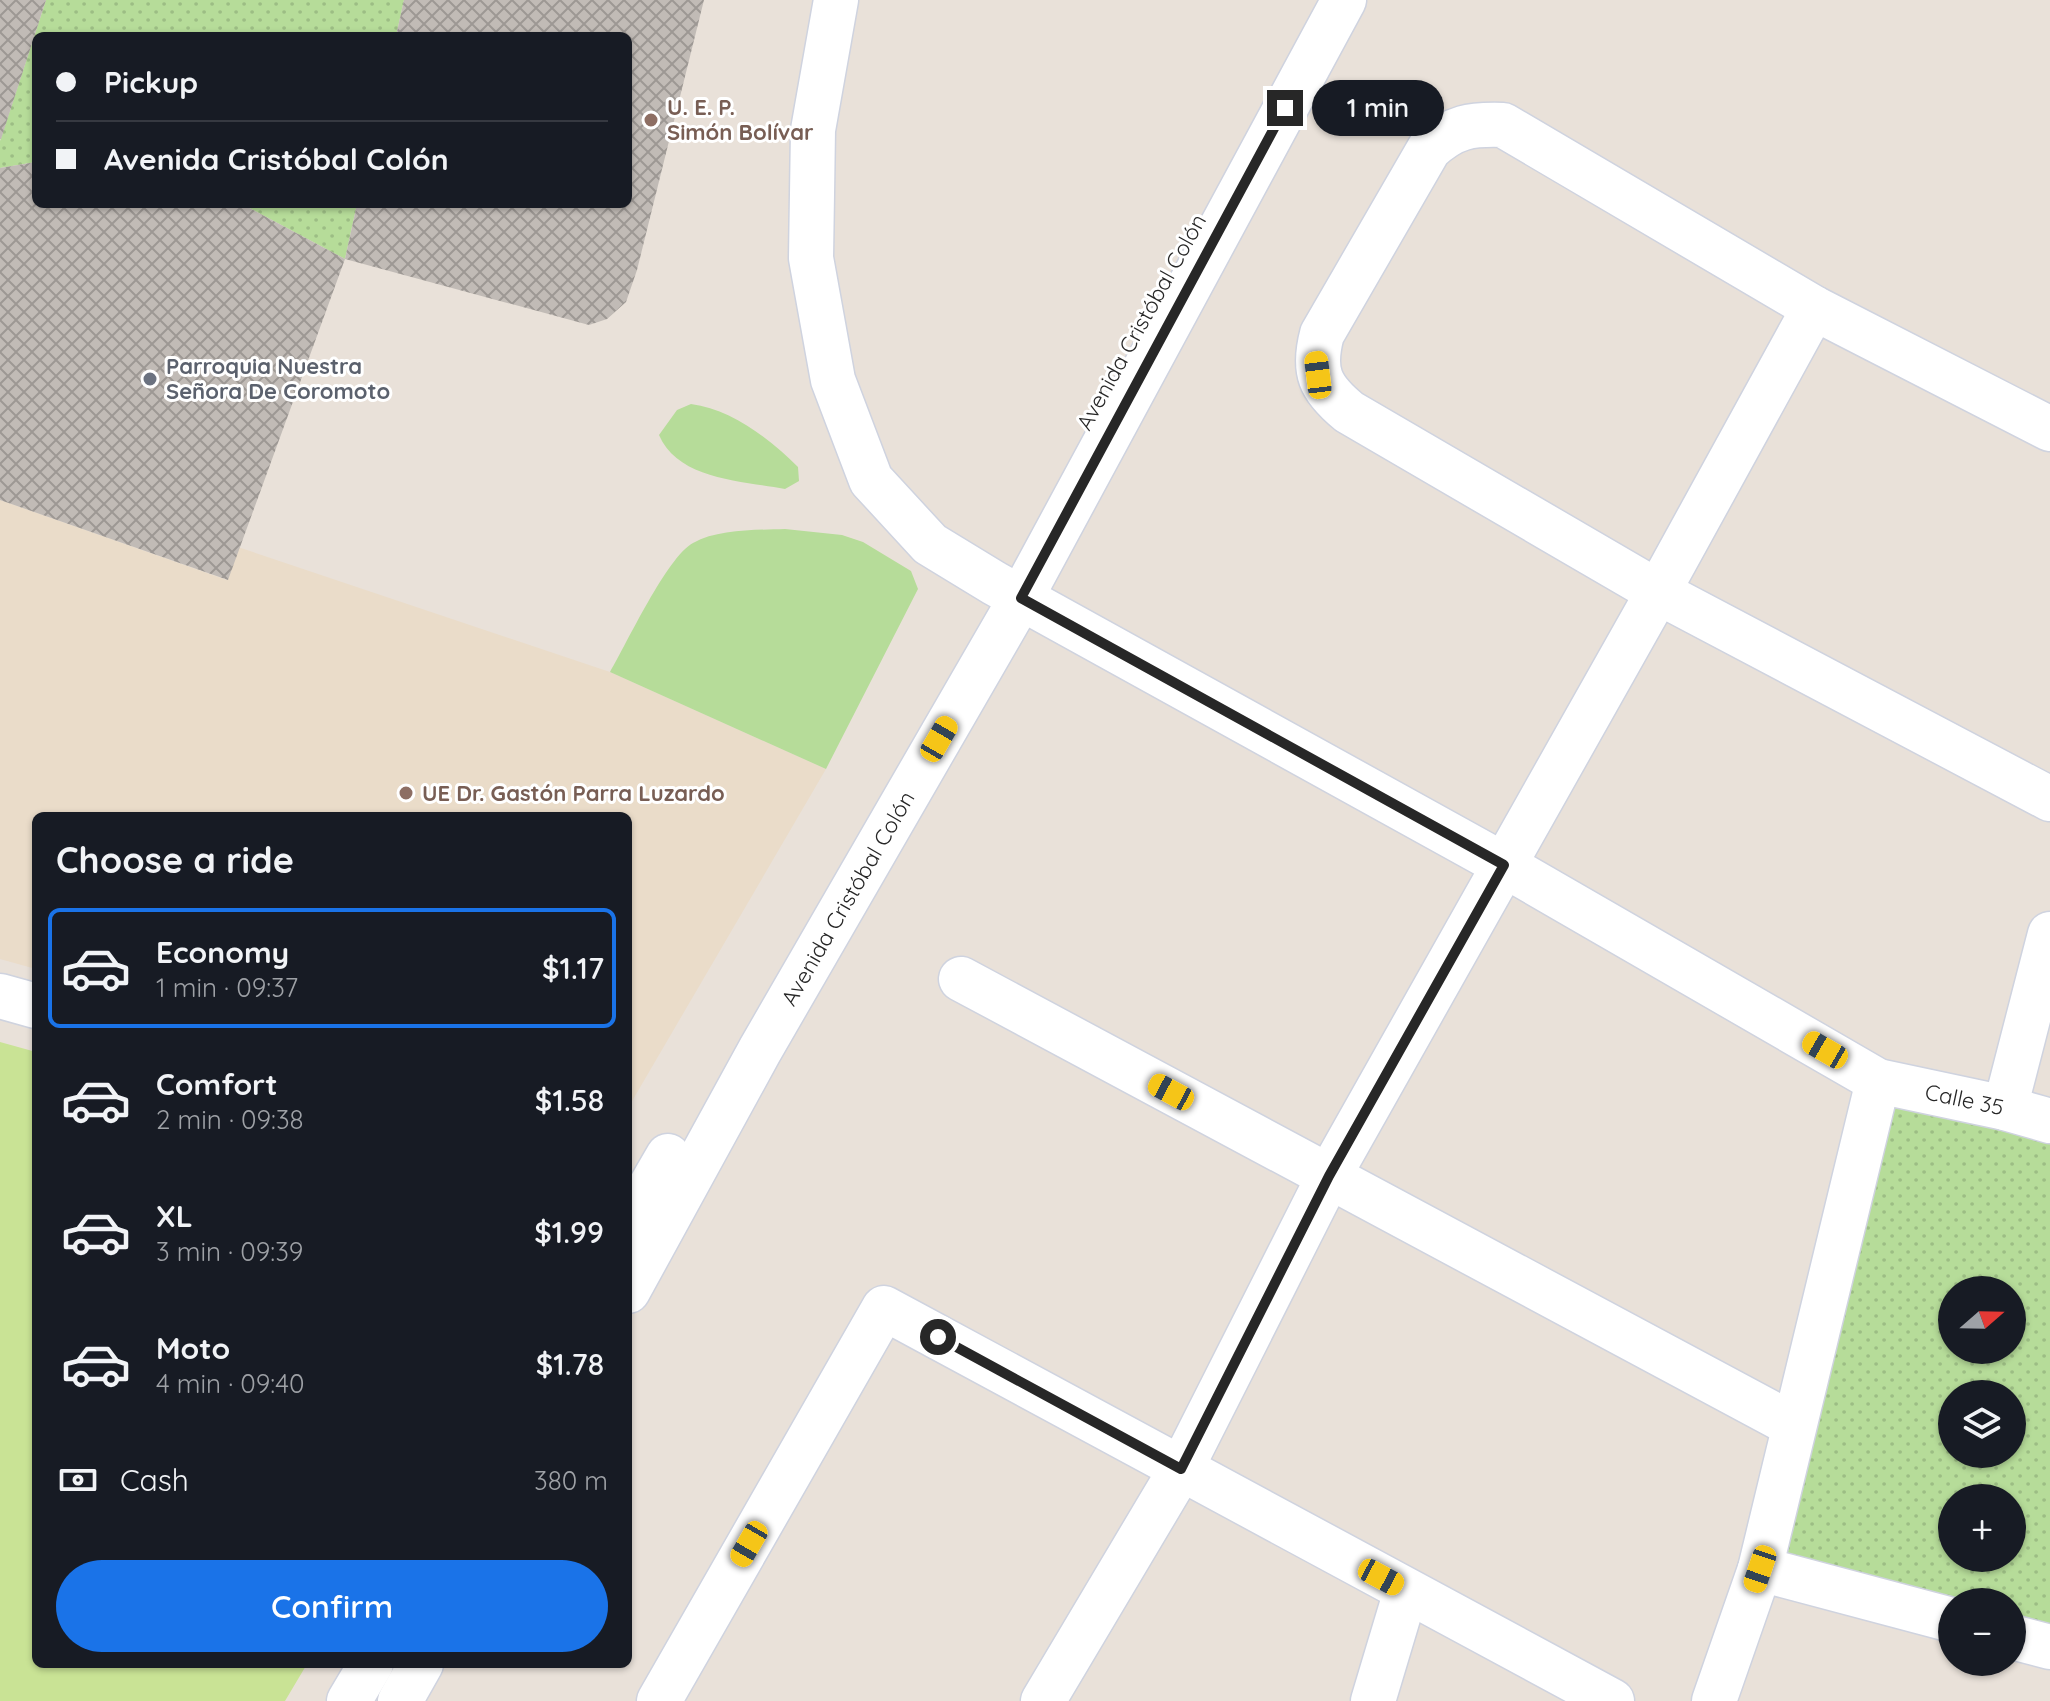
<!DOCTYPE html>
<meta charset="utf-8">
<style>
body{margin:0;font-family:Quicksand,sans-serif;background:#20242c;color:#f1f3f6;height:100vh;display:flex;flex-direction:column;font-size:30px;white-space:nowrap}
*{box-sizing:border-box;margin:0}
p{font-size:26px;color:#9ea1a6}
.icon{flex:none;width:44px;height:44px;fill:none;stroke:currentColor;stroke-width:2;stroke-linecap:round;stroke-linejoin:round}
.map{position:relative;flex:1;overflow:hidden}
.details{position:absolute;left:32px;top:812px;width:600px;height:856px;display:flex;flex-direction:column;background:#171b24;border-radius:12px;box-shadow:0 2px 6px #0004}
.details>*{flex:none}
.top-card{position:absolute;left:32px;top:32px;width:600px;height:176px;border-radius:12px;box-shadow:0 2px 6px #0004;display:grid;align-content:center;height:176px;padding:0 24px;background:#171b24}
.needle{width:52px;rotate:70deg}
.buttons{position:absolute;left:1938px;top:1276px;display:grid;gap:16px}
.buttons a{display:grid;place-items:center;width:88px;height:88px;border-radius:50%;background:#171b24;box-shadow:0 2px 6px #0004;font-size:40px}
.end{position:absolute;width:36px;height:36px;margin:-18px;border:10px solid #272727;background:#fff;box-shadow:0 0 0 4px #fff}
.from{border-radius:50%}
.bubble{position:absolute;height:56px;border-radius:28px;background:#171b24;box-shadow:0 2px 6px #0004;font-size:26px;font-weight:600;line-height:56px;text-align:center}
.car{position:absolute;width:24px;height:48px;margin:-24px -12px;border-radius:10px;box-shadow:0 0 6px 2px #0007;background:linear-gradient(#f5c518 24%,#345 0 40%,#f5c518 0 76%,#345 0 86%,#f5c518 0)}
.top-card b{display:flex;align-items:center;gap:28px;height:76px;font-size:30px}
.top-card b+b{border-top:2px solid #363941}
.top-card i{width:20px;height:20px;background:#f1f3f6}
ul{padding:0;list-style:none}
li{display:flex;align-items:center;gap:24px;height:120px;margin:0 16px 12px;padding:0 8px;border:4px solid transparent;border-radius:12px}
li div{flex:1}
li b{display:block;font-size:30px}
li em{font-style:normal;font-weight:600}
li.active{border-color:#1a73e8}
li>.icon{width:72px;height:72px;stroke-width:1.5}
h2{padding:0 24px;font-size:36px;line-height:96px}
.pay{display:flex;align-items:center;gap:20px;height:88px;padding:0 24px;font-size:30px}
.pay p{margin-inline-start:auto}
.cta{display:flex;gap:16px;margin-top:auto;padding:16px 24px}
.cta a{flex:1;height:92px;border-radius:48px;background:#1a73e8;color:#fff;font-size:32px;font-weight:600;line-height:92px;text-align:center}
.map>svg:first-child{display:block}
.education{fill:#eadcc9}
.grass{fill:#b6dc99}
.park{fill:url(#park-dots);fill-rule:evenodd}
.pitch{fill:#c9e395}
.building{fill:url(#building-cross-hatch)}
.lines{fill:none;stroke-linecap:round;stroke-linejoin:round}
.minor-casing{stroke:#cfd3df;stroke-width:47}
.minor{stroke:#fff;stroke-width:44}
.route{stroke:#272727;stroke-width:10}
.education-dot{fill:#8d6e63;stroke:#fff;stroke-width:3}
.worship-dot{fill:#6b7280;stroke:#fff;stroke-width:3}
.labels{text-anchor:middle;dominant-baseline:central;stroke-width:6;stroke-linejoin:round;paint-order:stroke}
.education-label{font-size:22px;font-weight:bold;fill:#785e54;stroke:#fff;text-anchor:start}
.street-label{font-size:22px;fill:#272727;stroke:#fff}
.worship-label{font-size:22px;font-weight:bold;fill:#5b616d;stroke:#fff;text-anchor:start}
</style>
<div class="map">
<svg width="2050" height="1701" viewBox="0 0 2050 1701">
<defs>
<pattern id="park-dots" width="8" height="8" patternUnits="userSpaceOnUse" patternTransform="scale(2)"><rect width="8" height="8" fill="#b6dc99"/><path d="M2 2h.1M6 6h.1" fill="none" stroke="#9cbd84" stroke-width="1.8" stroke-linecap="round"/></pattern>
<pattern id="building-cross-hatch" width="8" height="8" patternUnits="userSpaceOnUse" patternTransform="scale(2)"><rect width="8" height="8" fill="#c1bbb6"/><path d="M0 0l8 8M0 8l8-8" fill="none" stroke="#9d9894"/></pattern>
</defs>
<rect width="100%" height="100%" fill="#e9e1d9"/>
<polygon class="education" points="0,500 227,580 238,547 610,672 826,769 628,1108 628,816 36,816 36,969 0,959"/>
<g class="grass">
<path d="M691 404C731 409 770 439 798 467L799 481 785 489C743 481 678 480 659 435L677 410Z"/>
<path d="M785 529 842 535 863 542 911 571 918 589 826 769 610 672C627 643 667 557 693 543 718 529 756 530 785 529Z"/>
</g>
<g class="park">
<polygon points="46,0 404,0 396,36 36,36 36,162 0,168 0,141"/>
<polygon points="242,204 357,204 345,259"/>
<path d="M1878 1081 2050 1120V1647L2012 1637V1602H1952L1760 1569ZM1952 1290H2012V1350H1952ZM1952 1394H2012V1454H1952ZM1952 1498H2012V1558H1952Z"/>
</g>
<polygon class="pitch" points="0,1042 36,1052 36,1664 307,1664 285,1701 0,1701"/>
<g class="building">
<polygon points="0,0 46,0 1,139 0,139"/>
<polygon points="404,0 704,0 637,270 626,302 607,319 589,325 345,259 357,204 628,204 628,36 396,36"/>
<polygon points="36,162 36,204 242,204 345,259 228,580 0,500 0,168"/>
</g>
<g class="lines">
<g class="minor-casing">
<g id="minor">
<path id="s1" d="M836 0 813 130 811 258 833 380 871 480 930 544 994 583 1504 865 1878 1081 2005 1108 2050 1121"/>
<path d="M2050 429 1814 308 1503 125C1471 124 1454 126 1429 149L1322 334C1312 372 1320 388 1349 412L1658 592 2050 799"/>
<polyline points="961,979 1793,1425"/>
<polyline points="0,996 36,1006"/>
<polyline points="2005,1108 2050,934"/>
<polyline points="628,1225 668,1156"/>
<path id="s2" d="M628 1291 760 1050 1021 598 1344 0"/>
<polyline points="1760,1569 1952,1620"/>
<polyline points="2012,1637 2050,1647"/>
<polyline points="349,1701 371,1664"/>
<polyline points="400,1701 421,1664"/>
<polyline points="659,1701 884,1308 1612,1701"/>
<polyline points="1043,1701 1181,1469 1329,1176 1658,592 1814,308"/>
<polyline points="1373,1701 1406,1591"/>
<polyline points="1714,1701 1760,1569 1878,1081"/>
</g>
</g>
<use href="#minor" class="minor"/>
</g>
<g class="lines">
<polyline class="route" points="938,1337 1181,1469 1329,1176 1504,865 1021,598 1285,108"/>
</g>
<g class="education-dot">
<circle cx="651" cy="120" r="8"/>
<circle cx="406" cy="793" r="8"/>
</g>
<circle class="worship-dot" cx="150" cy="379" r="8"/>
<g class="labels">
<g class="education-label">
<text x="667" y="107">U. E. P.<tspan x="667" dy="25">Simón Bolívar</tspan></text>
<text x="422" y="793">UE Dr. Gastón Parra Luzardo</text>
</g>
<g class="street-label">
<text transform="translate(1141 322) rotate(-61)">Avenida Cristóbal Colón</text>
<text stroke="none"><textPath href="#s2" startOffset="450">Avenida Cristóbal Colón</textPath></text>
<text stroke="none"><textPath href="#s1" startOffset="1756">Calle 35</textPath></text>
</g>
<g class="worship-label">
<text x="166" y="366">Parroquia Nuestra<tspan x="166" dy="25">Señora De Coromoto</tspan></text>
</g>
</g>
</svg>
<div class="buttons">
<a><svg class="needle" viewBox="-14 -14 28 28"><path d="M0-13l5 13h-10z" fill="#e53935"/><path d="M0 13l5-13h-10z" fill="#9ea1a6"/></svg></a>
<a><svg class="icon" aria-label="layers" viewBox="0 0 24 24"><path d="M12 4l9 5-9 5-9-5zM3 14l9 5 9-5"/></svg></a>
<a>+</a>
<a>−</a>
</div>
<i class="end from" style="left:938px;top:1337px"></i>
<i class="end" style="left:1285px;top:108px"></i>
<div class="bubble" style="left:1312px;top:80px;width:132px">1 min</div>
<i class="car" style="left:1318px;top:375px;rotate:353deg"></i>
<i class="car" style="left:939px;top:739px;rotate:30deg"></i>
<i class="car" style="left:1825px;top:1050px;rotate:300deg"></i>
<i class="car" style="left:1171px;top:1092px;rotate:298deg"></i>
<i class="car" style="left:749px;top:1544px;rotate:210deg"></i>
<i class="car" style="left:1760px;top:1569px;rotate:199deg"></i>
<i class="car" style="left:1381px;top:1577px;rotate:118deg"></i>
<div class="top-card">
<b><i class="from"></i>Pickup</b>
<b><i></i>Avenida Cristóbal Colón</b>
</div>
<section class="details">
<h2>Choose a ride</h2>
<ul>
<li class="active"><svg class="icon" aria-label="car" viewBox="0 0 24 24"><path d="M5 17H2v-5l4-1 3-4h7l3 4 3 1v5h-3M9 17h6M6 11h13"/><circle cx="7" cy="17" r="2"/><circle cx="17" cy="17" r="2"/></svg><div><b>Economy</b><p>1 min · 09:37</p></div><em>$1.17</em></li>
<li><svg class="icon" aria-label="car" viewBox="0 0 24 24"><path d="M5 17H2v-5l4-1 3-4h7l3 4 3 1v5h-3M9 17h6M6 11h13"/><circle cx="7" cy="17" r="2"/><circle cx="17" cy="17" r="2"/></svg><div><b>Comfort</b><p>2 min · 09:38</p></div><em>$1.58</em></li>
<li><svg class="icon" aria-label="car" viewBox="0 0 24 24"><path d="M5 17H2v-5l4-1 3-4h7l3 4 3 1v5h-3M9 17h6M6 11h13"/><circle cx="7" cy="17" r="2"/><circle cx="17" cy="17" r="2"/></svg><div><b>XL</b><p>3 min · 09:39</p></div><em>$1.99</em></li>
<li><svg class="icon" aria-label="car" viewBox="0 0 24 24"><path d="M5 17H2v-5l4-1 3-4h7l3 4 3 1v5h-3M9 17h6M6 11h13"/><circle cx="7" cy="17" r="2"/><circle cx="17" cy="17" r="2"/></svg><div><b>Moto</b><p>4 min · 09:40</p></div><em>$1.78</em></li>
</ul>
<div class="pay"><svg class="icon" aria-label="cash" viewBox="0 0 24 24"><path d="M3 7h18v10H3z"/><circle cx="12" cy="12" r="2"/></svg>Cash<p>380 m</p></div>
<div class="cta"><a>Confirm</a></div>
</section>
</div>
